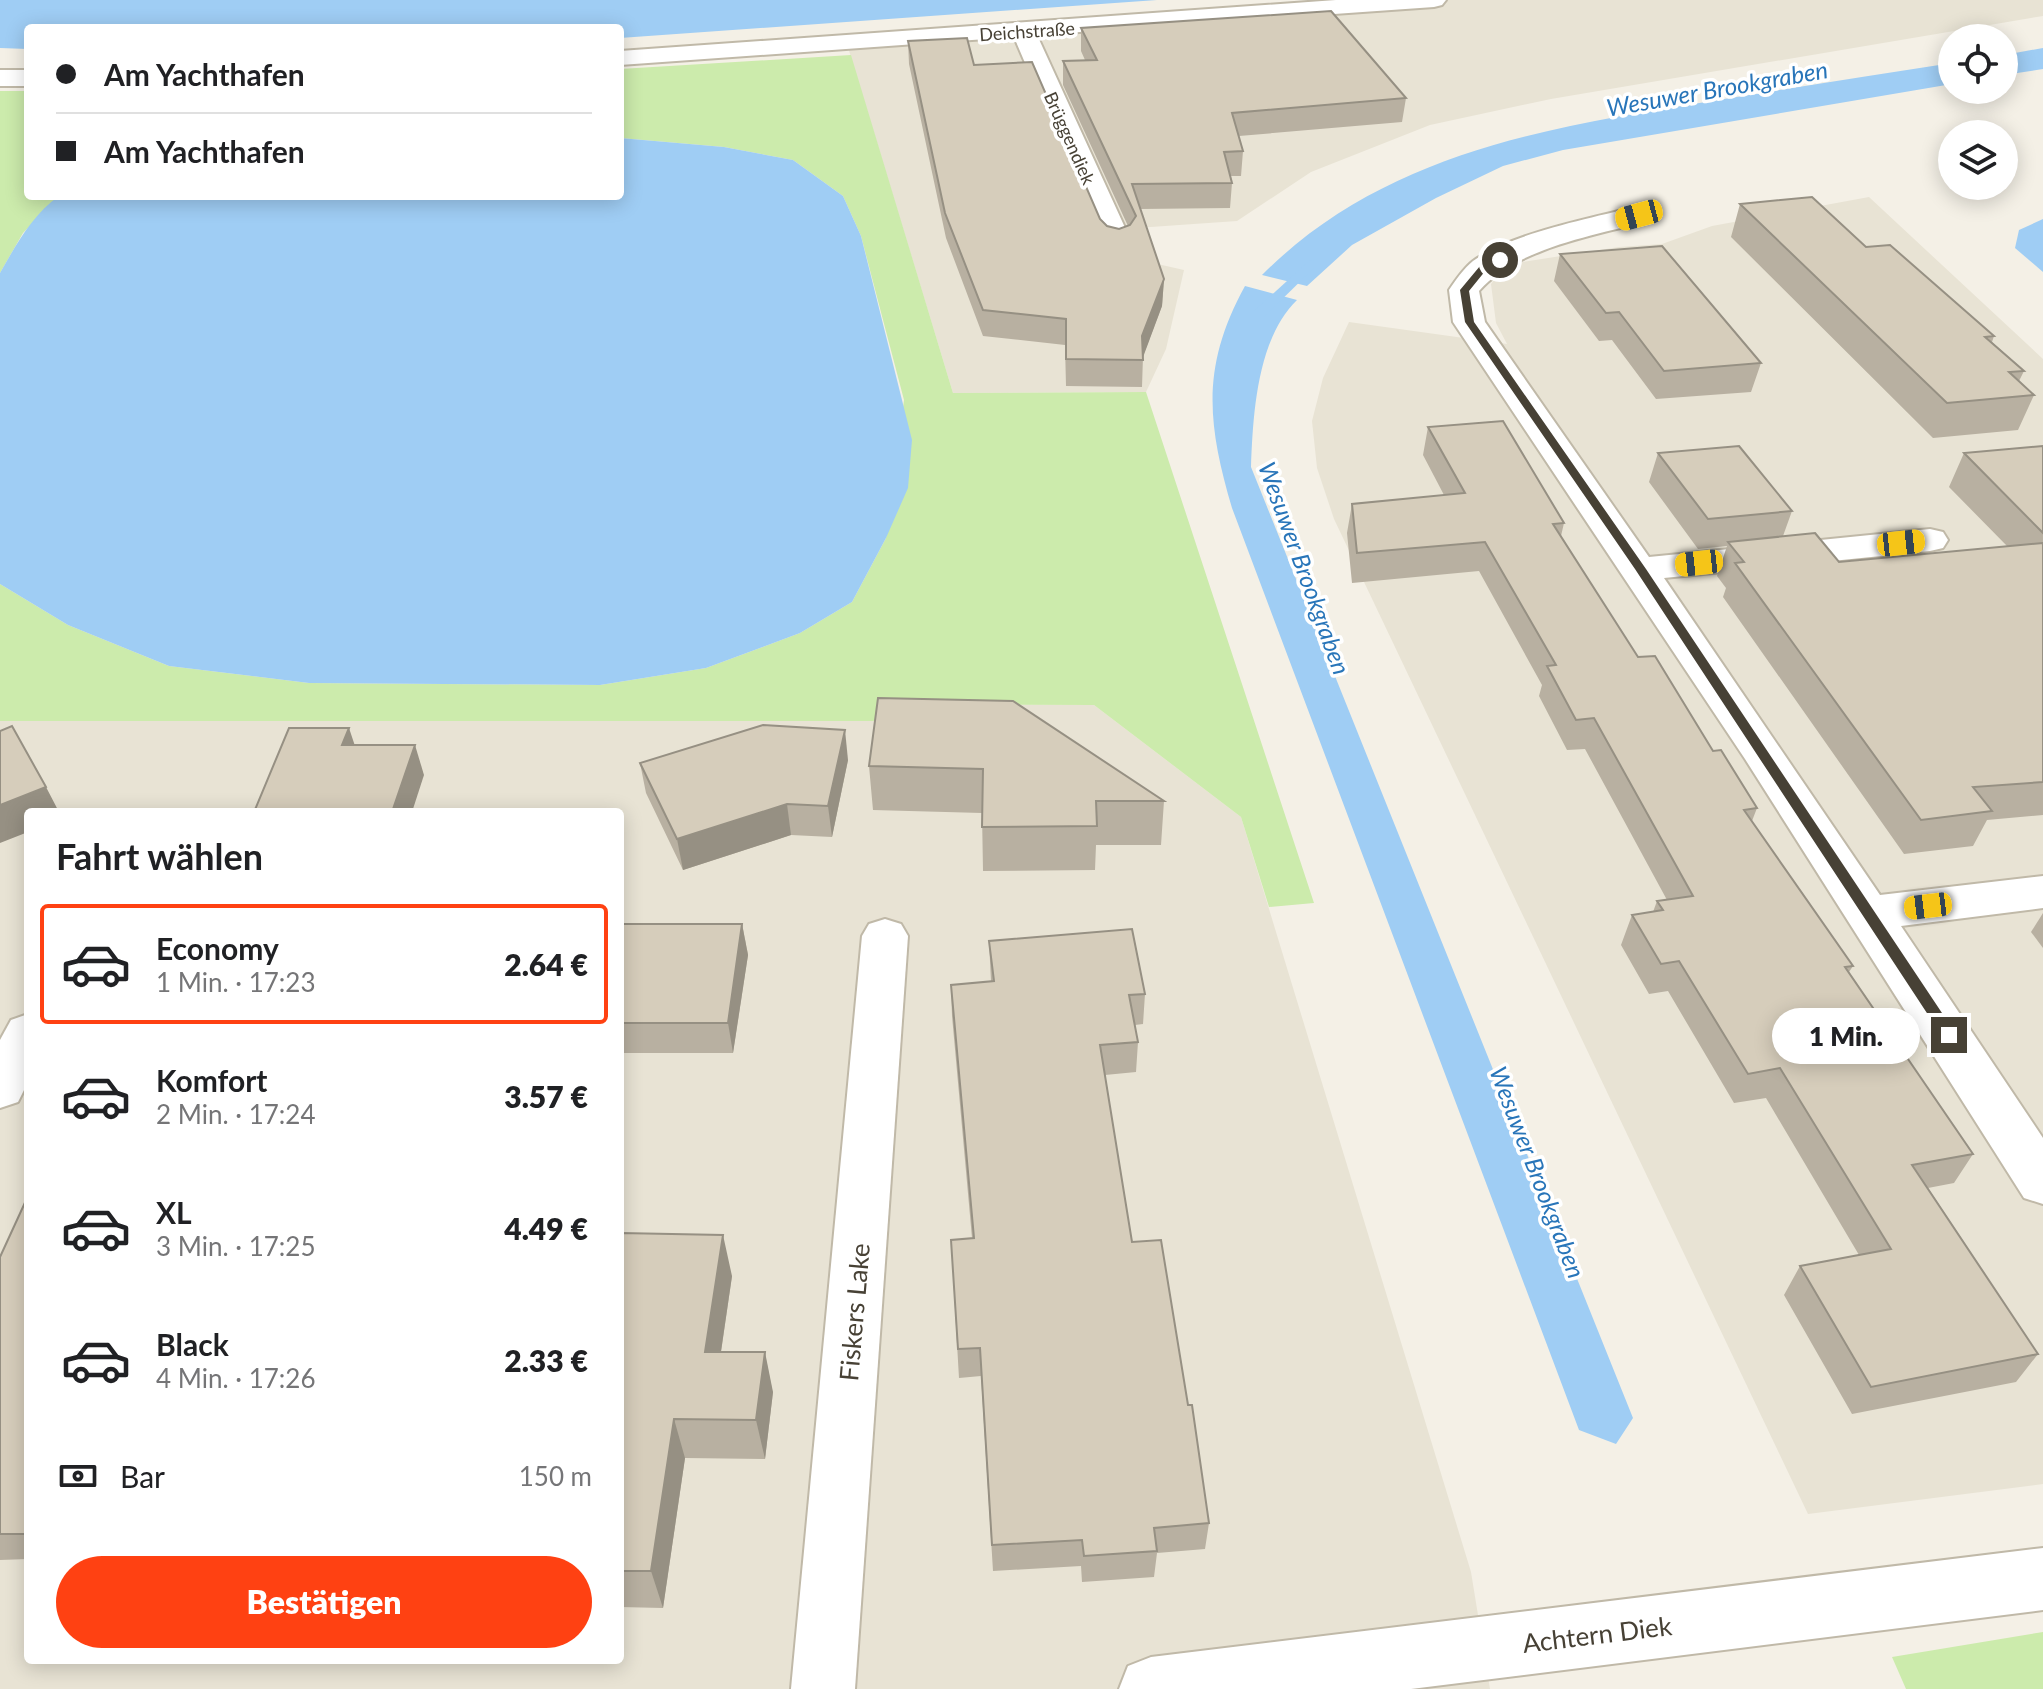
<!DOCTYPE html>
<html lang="de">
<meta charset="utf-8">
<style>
body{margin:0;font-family:Lato,sans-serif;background:#f2f2f2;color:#202124;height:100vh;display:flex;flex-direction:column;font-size:30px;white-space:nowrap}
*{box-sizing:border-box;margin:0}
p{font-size:26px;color:#757577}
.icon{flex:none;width:44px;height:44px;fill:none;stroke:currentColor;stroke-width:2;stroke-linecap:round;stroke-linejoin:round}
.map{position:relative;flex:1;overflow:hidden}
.panel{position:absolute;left:24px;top:808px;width:600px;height:856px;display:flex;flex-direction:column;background:#fff;border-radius:8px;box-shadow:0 4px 20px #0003}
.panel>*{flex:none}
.top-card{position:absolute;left:24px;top:24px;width:600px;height:176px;border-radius:8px;box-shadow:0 4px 20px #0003;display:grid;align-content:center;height:176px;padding:0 32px;background:#fff}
.controls{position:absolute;left:1938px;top:24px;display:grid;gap:16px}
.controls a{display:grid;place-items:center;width:80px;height:80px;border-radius:50%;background:#fff;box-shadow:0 4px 20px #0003;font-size:40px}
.end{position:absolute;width:36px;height:36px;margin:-18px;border:10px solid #474135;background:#fff;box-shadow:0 0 0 4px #fff}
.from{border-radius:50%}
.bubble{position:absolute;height:56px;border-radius:28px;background:#fff;box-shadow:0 4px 20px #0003;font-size:26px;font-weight:800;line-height:56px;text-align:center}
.car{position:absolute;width:24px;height:48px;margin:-24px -12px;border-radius:10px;box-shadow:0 0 6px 2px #0007;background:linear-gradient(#f5c518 24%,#345 0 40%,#f5c518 0 76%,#345 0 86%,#f5c518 0)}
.top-card b{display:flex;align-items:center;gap:28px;height:76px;font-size:30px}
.top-card b+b{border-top:2px solid #e0e0e0}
.top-card i{width:20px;height:20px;background:#202124}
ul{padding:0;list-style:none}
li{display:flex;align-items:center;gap:24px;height:120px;margin:0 16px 12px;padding:0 16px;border:4px solid transparent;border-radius:8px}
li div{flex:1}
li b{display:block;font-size:30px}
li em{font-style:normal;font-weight:800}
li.active{border-color:#ff4112}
li>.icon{width:72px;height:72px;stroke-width:1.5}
h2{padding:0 32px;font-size:36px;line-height:96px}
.pay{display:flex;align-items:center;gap:20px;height:88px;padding:0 32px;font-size:30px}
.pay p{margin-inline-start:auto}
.button{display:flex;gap:16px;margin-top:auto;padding:16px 32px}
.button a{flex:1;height:92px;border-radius:48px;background:#ff4112;color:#fff;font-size:32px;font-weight:800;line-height:92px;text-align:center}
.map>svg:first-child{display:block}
.residential{fill:#e8e3d4;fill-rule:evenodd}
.green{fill:#ccebac}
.water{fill:#9fcdf4}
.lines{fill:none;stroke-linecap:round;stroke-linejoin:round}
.stream{fill:#9fcdf4;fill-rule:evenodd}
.minor-casing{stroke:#c0b9a8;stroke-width:4}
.minor{fill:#fff;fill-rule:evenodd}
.wall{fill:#b8b0a1}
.shaded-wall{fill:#969083}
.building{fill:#d6cdbb;stroke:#969083;stroke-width:2}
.route{fill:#474135}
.labels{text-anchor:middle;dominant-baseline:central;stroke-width:7;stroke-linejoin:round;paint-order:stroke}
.far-street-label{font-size:18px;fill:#474135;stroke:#fff}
.water-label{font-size:24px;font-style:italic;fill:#2875b9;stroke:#fff}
.near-street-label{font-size:26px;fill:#474135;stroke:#fff}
</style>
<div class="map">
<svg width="2043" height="1689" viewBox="0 0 2043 1689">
<rect width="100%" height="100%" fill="#f4f0e6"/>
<g class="residential">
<polygon points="1439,0 2043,0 2043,16 1551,99 1430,125 1311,172 1237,221 1093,231 1153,263 1184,270 1166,349 1146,392 953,393 847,44"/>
<polygon points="1869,197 2043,359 2043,1484 1808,1514 1334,519 1317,468 1312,421 1323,378 1349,322 1507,344 1496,323 1491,284 1500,273 1516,263 1619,247 1662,244 1712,226"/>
<path d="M884 704 1094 705 1241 817 1471 1572 1490 1689H0V721H883ZM28 812H620V1660H28Z"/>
</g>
<g class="green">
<polygon points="851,55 953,393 1146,392 1314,903 1269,907 1241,817 1094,705 884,704 883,721 0,721 0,584 68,625 169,666 309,683 600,685 706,668 800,633 852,602 886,538 904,400 861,236 843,196 793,160 724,147 620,138 620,69"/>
<polygon points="0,91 28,91 28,196 59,196 23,233 0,273"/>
<polygon points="2043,1632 2043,1689 1906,1689 1892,1657"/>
</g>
<g class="water">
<polygon points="0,0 1157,0 620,38 620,28 28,28 28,49 0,48"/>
<polygon points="2043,48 2043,69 2004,75 2004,55"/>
<path d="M1952 63V84L1563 150 1503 166 1436 198 1352 245 1307 286 1262 275C1384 153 1549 127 1712 101 1792 88 1872 75 1952 63Z"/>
<path d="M620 138 724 147 793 160 843 196 861 236 912 440 908 488 886 538 852 602 800 633 706 668 600 685 309 683 169 666 68 625 0 584V273C16 245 32 215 59 196H620Z"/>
<polygon points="2043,219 2043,272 2015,248 2019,230"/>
<path d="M1245 286 1297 300C1257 339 1253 414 1251 467L1633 1418 1616 1444 1579 1430 1232 508C1207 423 1201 366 1245 286Z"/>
</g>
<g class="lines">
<polygon class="stream" points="1310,260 1315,261 1315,267 1264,317 1254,317 1254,311"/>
<g class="minor-casing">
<g id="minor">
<polygon points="1336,0 1446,0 1442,5 1434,7 1037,35 1132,243 1127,249 1117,252 1107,249 1102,243 1014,37 620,65 620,51"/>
<rect x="0" y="70" width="28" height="16"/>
<path d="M1639 206 1649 209 1653 215 1649 221C1596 235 1516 248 1479 291L1485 322 1649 557 1930 529 1943 532 1948 540 1943 548 1930 551 1664 578 1880 895 2043 876V908L1901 926 2043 1138V1204L2024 1198 1745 759 1453 322 1449 290C1455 281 1464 268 1473 261 1512 233 1592 218 1639 206Z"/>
<polygon points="885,919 901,924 908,936 855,1689 791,1689 862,936 869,924"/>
<polygon points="28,1014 28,1082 18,1102 0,1108 0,1040 11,1020"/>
<polygon points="2043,1548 2043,1610 1411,1689 1119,1689 1128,1666 1151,1657"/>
</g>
</g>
<use href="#minor" class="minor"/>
</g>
<g class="wall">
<polygon points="1081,28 1406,98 1402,122 1239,136 1243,151 1241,176 1230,176 1232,183 1230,208 1140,209 1164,279 1162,306 1143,356 1142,387 1066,386 1065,345 983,336 946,238 909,64 908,41 974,65 1100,219 1107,226 1119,229 1128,226 1063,85 1063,61 1085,60 1081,51"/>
<polygon points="1740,204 1866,247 1994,336 1992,342 2024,371 2019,381 2034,395 2018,430 1933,438 1731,237"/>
<polygon points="1560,254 1761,363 1751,392 1656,399 1612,340 1599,341 1554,281"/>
<polygon points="1428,427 1564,523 1561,536 1638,657 1713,751 1757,808 1752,821 1853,966 1849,972 1973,1154 1954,1183 1928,1188 2038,1354 2016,1382 1852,1414 1784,1295 1800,1266 1859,1255 1766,1098 1734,1103 1668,991 1649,994 1621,945 1632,915 1653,912 1657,901 1667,900 1585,749 1567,750 1539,696 1542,685 1479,571 1352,583 1347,533 1352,504 1444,495 1423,455"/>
<polygon points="2043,446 2043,815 1987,820 1973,846 1904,854 1723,597 1726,588 1717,576 1727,546 1698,549 1649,482 1658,453 1792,511 1783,536 1839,562 2007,546 1949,487 1964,453"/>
<polygon points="878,698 1164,801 1161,845 1096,845 1095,870 983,871 982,813 873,810 869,766"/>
<polygon points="848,760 832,837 791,835 683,870 646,793 640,763"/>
<polygon points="2043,913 2043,948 2031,932"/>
<polygon points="620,924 742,924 748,955 733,1053 620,1053"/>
<polygon points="989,941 1145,994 1143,1024 1135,1025 1138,1042 1136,1072 1105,1075 1132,1242 1188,1405 1209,1523 1205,1549 1157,1553 1154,1577 1082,1582 1081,1566 993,1571 981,1376 959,1378 951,1240 972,1238 952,1016 951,985 991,981"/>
<polygon points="28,1196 28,1559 0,1560 0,1257"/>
<polygon points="620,1233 732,1276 721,1352 773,1392 765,1459 685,1458 663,1608 620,1607"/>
</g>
<g class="shaded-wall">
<polygon points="1164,279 1162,306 1142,360 1142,336"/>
<polygon points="349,728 359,758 342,745"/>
<polygon points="845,730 848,760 832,837 828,806"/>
<polygon points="415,745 424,775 412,812 392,812"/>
<polygon points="46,787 59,812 28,812 28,832 0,843 0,805"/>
<polygon points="787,804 791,835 683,870 677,839"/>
<polygon points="742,924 748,955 733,1053 728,1023"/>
<polygon points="723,1235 732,1276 715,1392 705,1352"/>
<polygon points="765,1352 773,1392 765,1459 756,1420"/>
<polygon points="674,1419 685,1458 663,1608 651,1571"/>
</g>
<g class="building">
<polygon points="1331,11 1406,98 1232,113 1243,151 1224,152 1232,183 1132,184 1164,279 1142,336 1143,360 1066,359 1066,319 983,310 945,213 908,41 967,38 974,65 1032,62 1100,219 1107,226 1119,229 1130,225 1136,216 1063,61 1097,60 1081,28"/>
<polygon points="1812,197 1866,247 1890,245 1994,336 1985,337 2024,371 2009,372 2034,395 1947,403 1740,204"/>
<polygon points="1662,246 1761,363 1664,371 1619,312 1606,313 1560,254"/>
<polygon points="1503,421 1564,523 1553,524 1638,657 1655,656 1713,751 1721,750 1757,808 1744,810 1853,966 1845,967 1973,1154 1912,1165 2038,1354 1871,1387 1800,1266 1891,1249 1780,1068 1748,1074 1679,961 1661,964 1632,915 1663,910 1657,901 1693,896 1594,718 1576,720 1547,666 1556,665 1485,542 1357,553 1352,504 1465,493 1428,427"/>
<polygon points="1739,446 1792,511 1708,519 1658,453"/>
<polygon points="2043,446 2043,533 1964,453"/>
<polygon points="1815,533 1839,562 2043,543 2043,782 1973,787 1992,811 1921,820 1735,563 1744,562 1728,542"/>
<polygon points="878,698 1013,701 1164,801 1096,801 1097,826 982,827 983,769 869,766"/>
<polygon points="763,725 845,730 828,806 787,804 677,839 640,763"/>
<polygon points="12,726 46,787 0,805 0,731"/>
<polygon points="289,728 349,728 342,745 415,745 392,812 254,812"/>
<polygon points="620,924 742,924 728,1023 620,1023"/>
<polygon points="1132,929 1145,994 1129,995 1138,1042 1100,1045 1132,1242 1161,1240 1188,1405 1192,1405 1209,1523 1154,1528 1157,1551 1084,1556 1082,1540 992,1545 980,1348 958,1349 951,1240 974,1238 951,985 994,981 989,941"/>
<polygon points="28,1196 28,1534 0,1534 0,1257"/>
<polygon points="620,1233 723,1235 705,1352 765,1352 756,1420 674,1419 651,1571 620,1571"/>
</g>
<polygon class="route" points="1497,258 1505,260 1486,270 1469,291 1474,322 1646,569 1954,1031 1954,1039 1944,1039 1635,569 1465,322 1460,290 1480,266"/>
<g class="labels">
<g class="far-street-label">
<text transform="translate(1027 31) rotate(-4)">Deichstraße</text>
<text transform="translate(1070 138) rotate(66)">Brüggendiek</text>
</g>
<g class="water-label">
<text transform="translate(1717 88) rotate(-10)">Wesuwer Brookgraben</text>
<text transform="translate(1305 568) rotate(70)">Wesuwer Brookgraben</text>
<text transform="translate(1538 1172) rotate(69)">Wesuwer Brookgraben</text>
</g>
<g class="near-street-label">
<text transform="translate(854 1312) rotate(-85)">Fiskers Lake</text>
<text transform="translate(1597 1634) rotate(-7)">Achtern Diek</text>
</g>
</g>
</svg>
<div class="controls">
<a><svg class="icon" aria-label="locate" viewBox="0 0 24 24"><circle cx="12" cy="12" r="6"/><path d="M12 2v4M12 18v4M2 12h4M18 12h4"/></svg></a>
<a><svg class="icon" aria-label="layers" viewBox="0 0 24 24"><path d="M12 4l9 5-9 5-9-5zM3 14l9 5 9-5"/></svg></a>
</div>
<i class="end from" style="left:1500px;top:260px"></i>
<i class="end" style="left:1949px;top:1035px"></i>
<div class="bubble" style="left:1772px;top:1008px;width:148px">1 Min.</div>
<i class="car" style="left:1639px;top:215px;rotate:255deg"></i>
<i class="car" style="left:1901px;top:543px;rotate:84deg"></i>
<i class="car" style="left:1699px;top:563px;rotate:264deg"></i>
<i class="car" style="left:1928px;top:906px;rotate:263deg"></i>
<div class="top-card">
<b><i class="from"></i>Am Yachthafen</b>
<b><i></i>Am Yachthafen</b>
</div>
<section class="panel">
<h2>Fahrt wählen</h2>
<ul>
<li class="active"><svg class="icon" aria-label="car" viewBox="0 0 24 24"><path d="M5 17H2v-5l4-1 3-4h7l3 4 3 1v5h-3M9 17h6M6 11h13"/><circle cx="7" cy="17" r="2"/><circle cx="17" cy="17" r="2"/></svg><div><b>Economy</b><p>1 Min. · 17:23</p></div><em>2.64 €</em></li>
<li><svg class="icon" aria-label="car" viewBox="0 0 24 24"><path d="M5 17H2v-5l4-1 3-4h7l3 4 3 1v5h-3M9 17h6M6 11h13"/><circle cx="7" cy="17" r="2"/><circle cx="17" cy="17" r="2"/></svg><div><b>Komfort</b><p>2 Min. · 17:24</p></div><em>3.57 €</em></li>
<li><svg class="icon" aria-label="car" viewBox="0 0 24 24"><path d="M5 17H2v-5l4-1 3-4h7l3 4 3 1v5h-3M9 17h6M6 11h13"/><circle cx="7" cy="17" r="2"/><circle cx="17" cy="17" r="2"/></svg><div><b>XL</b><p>3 Min. · 17:25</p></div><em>4.49 €</em></li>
<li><svg class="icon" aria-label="car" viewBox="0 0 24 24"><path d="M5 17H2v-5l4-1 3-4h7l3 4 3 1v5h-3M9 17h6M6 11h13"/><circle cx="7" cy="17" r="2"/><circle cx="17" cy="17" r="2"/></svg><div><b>Black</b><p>4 Min. · 17:26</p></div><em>2.33 €</em></li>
</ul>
<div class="pay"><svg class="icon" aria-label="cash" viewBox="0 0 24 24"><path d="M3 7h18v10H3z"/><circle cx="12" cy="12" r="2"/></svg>Bar<p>150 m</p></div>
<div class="button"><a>Bestätigen</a></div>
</section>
</div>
